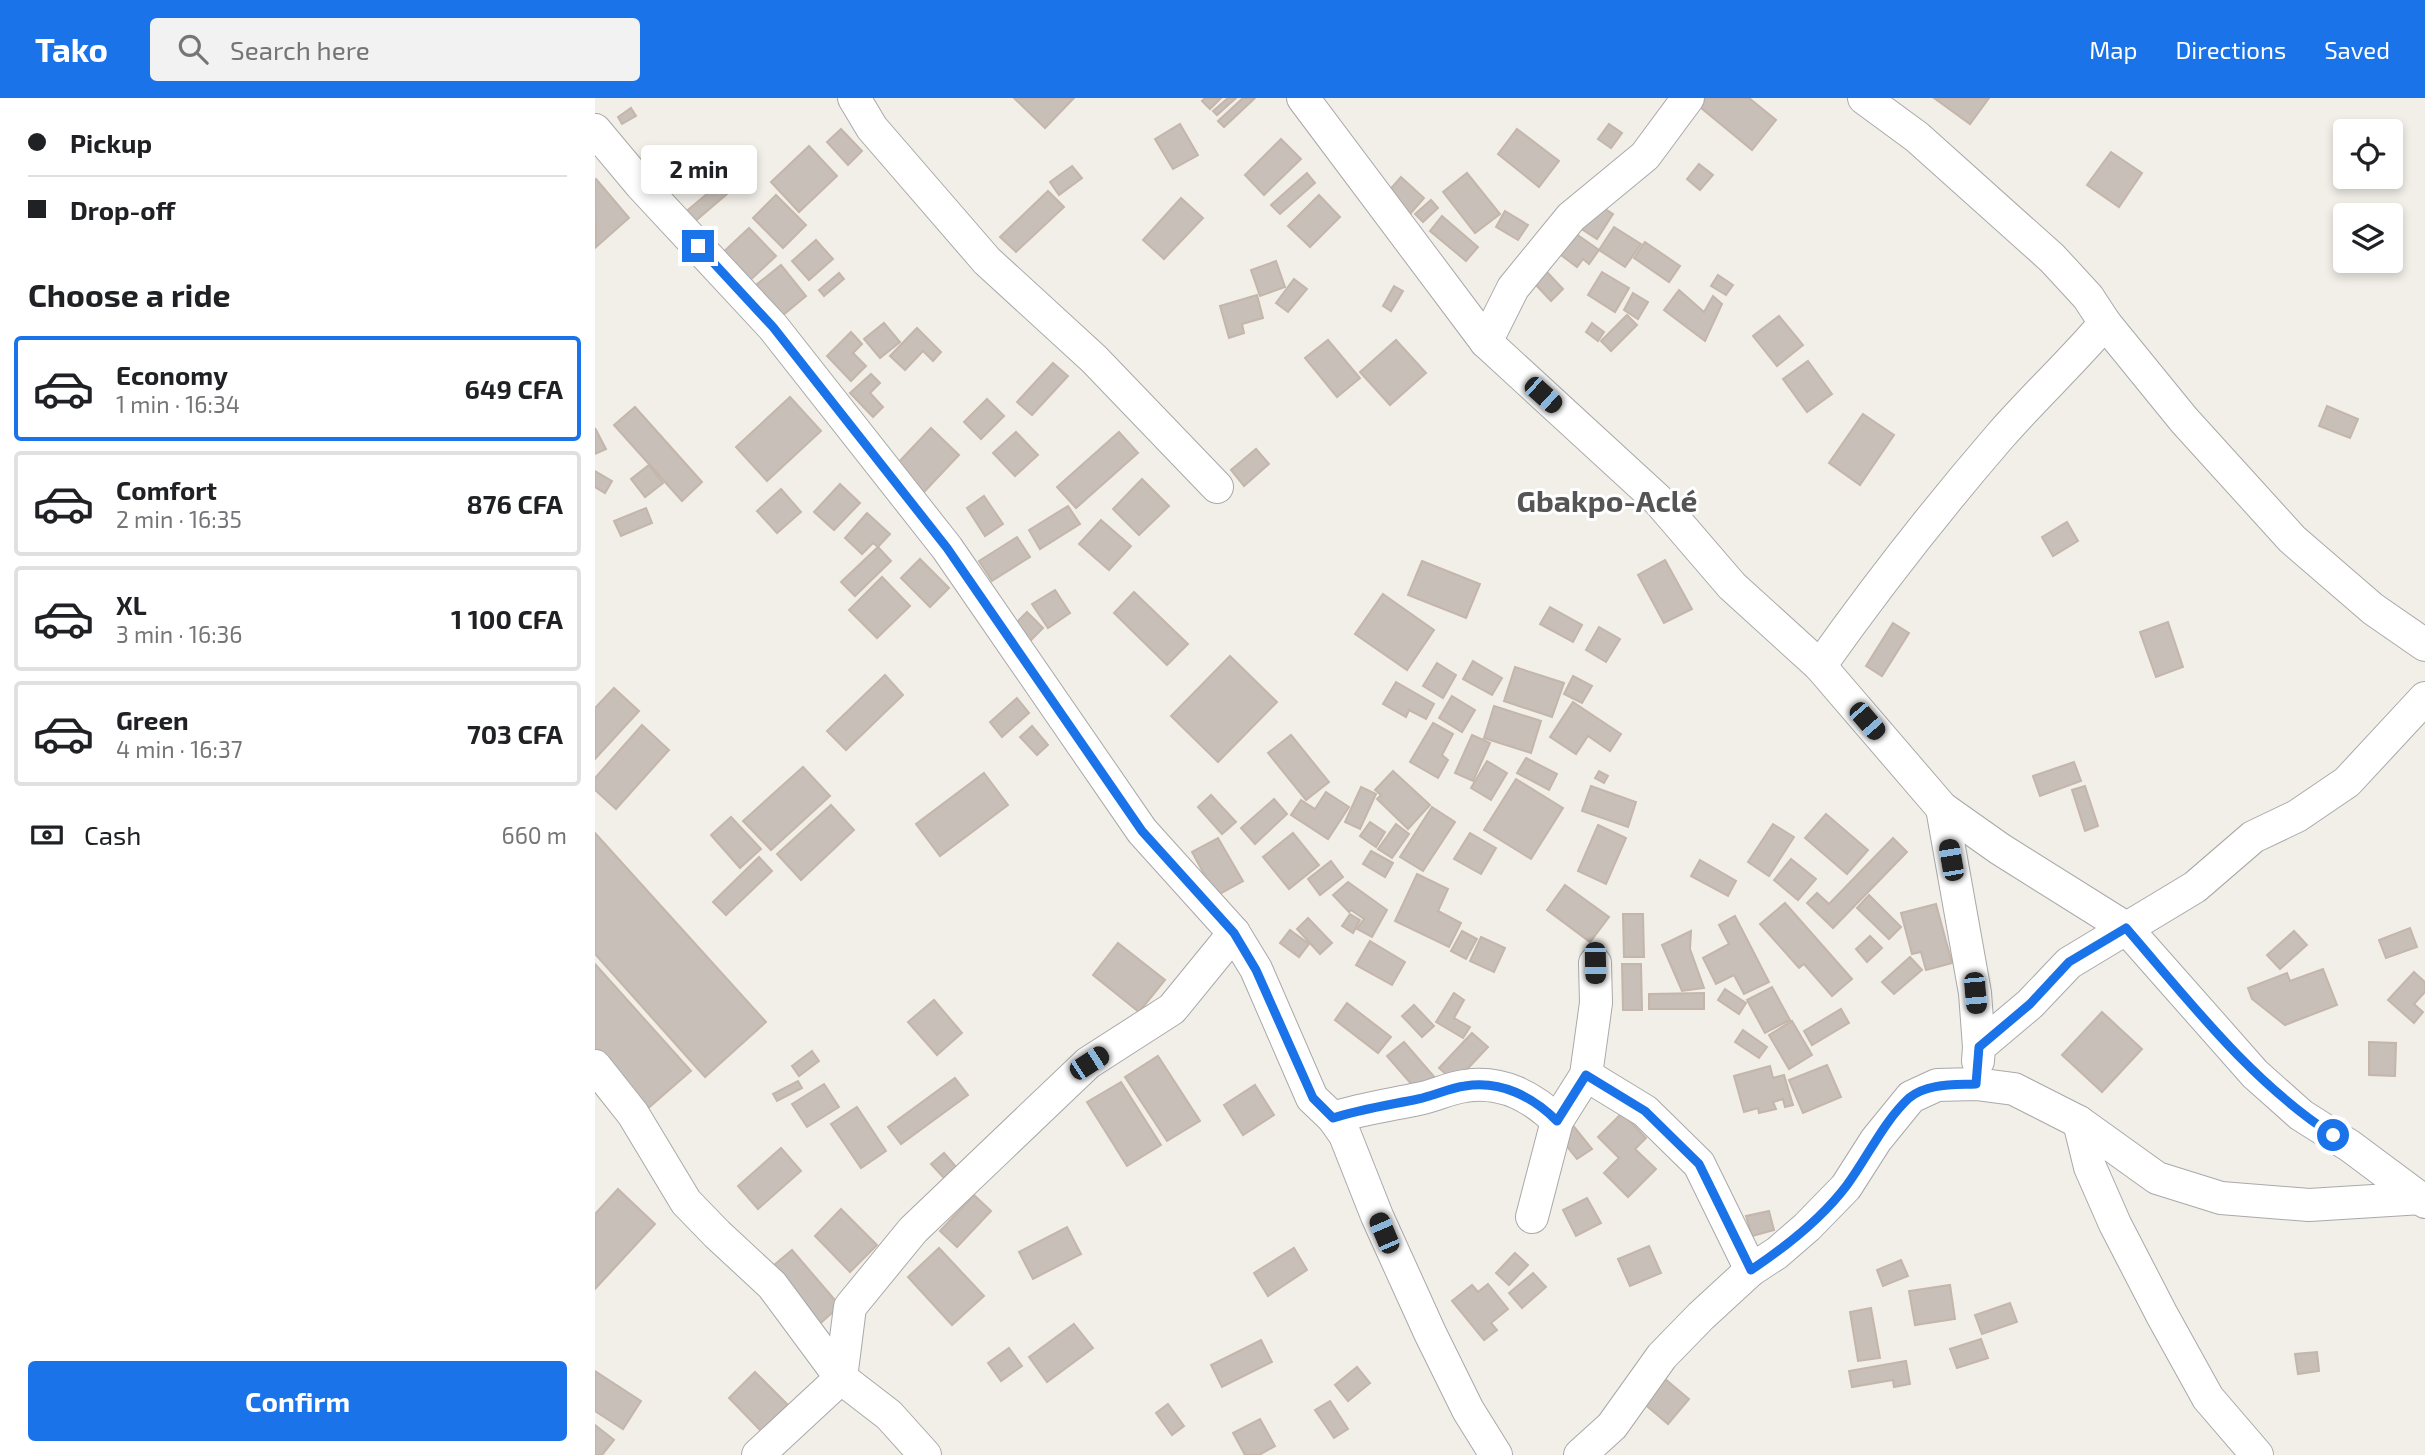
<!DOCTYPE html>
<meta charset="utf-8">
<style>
body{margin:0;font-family:"Exo 2",sans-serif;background:#f2f2f2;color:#202124;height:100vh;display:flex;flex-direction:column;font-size:26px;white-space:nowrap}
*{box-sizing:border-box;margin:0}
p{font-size:23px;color:#757577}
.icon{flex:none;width:38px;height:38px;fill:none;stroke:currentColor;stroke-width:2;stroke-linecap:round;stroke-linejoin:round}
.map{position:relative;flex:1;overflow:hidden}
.panel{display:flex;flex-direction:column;background:#fff;width:595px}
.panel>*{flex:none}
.guide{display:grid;align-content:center;height:154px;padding:0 28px;background:#fff}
.fabs{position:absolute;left:1738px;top:21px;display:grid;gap:14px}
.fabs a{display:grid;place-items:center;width:70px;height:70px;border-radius:7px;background:#fff;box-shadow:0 4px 10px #0003;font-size:35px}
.end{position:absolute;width:32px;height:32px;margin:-16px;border:9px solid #1a73e8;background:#fff;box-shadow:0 0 0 4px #fff}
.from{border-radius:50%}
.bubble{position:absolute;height:49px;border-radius:7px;background:#fff;box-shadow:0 4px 10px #0003;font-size:23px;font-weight:700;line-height:49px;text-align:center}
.car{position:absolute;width:21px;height:42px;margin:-21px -10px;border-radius:9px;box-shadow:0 0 5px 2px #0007;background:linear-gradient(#222 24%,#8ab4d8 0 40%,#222 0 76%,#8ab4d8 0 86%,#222 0)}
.guide b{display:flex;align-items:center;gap:24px;height:66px;font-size:26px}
.guide b+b{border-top:2px solid #e0e0e0}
.guide i{width:18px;height:18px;background:#202124}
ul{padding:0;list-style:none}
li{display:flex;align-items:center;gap:21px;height:105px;margin:0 14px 10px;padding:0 14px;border:4px solid #e0e0e0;border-radius:7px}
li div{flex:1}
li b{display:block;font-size:26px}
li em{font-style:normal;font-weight:700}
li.current{border-color:#1a73e8}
li>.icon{width:63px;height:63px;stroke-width:1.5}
h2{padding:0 28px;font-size:32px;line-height:84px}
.pay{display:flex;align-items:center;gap:18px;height:77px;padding:0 28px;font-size:26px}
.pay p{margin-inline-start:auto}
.primary-button{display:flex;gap:14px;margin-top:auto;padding:14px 28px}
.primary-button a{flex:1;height:80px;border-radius:7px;background:#1a73e8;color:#fff;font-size:28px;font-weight:700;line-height:80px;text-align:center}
header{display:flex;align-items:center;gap:42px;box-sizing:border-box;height:98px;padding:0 35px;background:#1a73e8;color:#fff}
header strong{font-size:33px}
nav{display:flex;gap:38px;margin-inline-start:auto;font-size:24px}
.search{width:490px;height:63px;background:#f2f2f2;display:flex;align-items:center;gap:18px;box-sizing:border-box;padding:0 24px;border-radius:7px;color:#757577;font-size:26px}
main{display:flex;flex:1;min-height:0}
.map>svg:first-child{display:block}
.building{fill:#c7bfb8;stroke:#c4b6ab;stroke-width:2}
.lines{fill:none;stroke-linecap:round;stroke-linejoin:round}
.minor-casing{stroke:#a9a9a9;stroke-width:34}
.minor{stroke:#fff;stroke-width:32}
.route{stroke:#1a73e8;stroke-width:9}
.labels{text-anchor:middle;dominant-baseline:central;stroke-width:6;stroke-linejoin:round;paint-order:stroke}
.quarter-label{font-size:30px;font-weight:bold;fill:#555;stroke:#fff}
</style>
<header>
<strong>Tako</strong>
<div class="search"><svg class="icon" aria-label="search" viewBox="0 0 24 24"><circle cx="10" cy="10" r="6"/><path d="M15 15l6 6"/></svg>Search here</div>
<nav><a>Map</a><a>Directions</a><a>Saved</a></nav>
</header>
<main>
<section class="panel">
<div class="guide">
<b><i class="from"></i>Pickup</b>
<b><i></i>Drop-off</b>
</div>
<h2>Choose a ride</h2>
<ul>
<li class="current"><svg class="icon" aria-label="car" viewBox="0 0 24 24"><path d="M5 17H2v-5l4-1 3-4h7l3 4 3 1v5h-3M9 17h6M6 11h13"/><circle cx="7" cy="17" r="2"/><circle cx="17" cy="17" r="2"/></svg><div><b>Economy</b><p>1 min · 16:34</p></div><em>649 CFA</em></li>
<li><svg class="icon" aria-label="car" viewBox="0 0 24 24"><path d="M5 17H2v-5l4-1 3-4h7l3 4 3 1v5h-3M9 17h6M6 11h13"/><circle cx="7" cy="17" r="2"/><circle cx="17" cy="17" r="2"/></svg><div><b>Comfort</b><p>2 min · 16:35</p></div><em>876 CFA</em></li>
<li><svg class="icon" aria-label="car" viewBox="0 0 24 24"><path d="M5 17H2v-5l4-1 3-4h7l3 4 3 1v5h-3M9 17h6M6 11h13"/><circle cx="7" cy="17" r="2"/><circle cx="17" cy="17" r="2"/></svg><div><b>XL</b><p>3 min · 16:36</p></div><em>1 100 CFA</em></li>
<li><svg class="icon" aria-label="car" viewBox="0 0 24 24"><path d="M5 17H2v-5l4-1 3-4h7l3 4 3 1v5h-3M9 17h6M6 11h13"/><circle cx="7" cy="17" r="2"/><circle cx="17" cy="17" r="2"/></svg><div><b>Green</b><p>4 min · 16:37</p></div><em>703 CFA</em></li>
</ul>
<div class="pay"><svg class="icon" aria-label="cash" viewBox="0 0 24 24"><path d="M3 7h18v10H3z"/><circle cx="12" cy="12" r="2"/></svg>Cash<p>660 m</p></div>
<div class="primary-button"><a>Confirm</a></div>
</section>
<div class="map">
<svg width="1830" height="1357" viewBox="0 0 1830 1357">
<rect width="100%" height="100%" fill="#f2efe9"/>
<g class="building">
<polygon points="419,0 479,0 450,30"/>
<polygon points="610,0 626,0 615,11 607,3"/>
<polygon points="633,0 641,0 622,17 618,13"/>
<polygon points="648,0 660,0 629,29 623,23"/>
<polygon points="1094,0 1154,0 1181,22 1157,52"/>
<polygon points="1339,0 1394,0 1375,26"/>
<polygon points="36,10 41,18 27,26 23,19"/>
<polygon points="585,26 603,57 578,71 560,41"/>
<polygon points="1014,26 1027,35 1016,50 1003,41"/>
<polygon points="246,31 267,53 253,67 232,44"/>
<polygon points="922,31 964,63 944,89 903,56"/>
<polygon points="686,41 706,61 669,97 650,77"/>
<polygon points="214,48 242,78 204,114 176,84"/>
<polygon points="140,52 159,70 137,92 118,74"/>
<polygon points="1516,54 1547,75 1524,109 1492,87"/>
<polygon points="1104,66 1118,77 1105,92 1092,81"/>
<polygon points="477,68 487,80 464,97 455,84"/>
<polygon points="712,75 720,85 685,116 676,107"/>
<polygon points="872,75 905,116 880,135 848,94"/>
<polygon points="806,79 829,100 815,116 792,95"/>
<polygon points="1,81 34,120 1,149 0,82"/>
<polygon points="125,85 133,95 91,131 82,121"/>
<polygon points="453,93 469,109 421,154 405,139"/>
<polygon points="181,97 211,127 188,150 158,120"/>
<polygon points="724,97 745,119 715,149 693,128"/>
<polygon points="586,100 608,120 569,161 548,142"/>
<polygon points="836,102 843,110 828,124 820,116"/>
<polygon points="1001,105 1018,116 1002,141 985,130"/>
<polygon points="910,113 933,127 923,142 901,129"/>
<polygon points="847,118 883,149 871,163 835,133"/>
<polygon points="1019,129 1046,146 1030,169 1004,152"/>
<polygon points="154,130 181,158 149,188 122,160"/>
<polygon points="977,133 1004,152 994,166 988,161 982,169 962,154"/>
<polygon points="221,142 238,161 214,182 197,163"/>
<polygon points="1050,144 1085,168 1074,184 1039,160"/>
<polygon points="681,163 690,189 665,198 656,172"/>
<polygon points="186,167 211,198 182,222 156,191"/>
<polygon points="951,173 968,191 956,203 939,185"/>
<polygon points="1007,174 1034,190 1020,214 993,197"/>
<polygon points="244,175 249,181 229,198 224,192"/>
<polygon points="1123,177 1138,187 1131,197 1116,188"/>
<polygon points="699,181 712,191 693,214 681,205"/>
<polygon points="799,188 808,193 796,213 788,208"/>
<polygon points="1084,192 1109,214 1118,198 1127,206 1110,243 1069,212"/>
<polygon points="1038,195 1053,204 1043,221 1029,212"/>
<polygon points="662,197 668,220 647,226 649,235 634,240 625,208"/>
<polygon points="1032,217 1042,227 1016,253 1006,243"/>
<polygon points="1184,218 1208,247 1182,268 1158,238"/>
<polygon points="289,225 305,244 285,260 269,241"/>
<polygon points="997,225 1009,234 1003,243 991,234"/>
<polygon points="322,230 346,254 338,263 328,253 310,272 295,258"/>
<polygon points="256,234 267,246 258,255 271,268 256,283 232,258"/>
<polygon points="733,242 765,280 742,299 710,260"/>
<polygon points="801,242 831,275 795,307 765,274"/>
<polygon points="1213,263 1237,296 1212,314 1188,281"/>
<polygon points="458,265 473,278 437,317 422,304"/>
<polygon points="276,276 285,285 275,295 288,309 278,319 255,295"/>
<polygon points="195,299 226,333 172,383 141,349"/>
<polygon points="392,301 409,318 386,341 369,324"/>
<polygon points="1732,308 1763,321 1755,340 1724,328"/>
<polygon points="40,309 107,384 87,403 19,327"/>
<polygon points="1268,316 1299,337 1265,387 1234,365"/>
<polygon points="0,330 11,351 0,356"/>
<polygon points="336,330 364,357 328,395 300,368"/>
<polygon points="421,334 443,357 420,378 398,355"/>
<polygon points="524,334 543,355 481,410 462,389"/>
<polygon points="661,351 674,366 649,388 636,372"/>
<polygon points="54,367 68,385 50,399 36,381"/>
<polygon points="0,373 17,383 10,395 0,389"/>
<polygon points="547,381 574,408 544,437 518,411"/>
<polygon points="245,386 265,405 239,432 219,414"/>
<polygon points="186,391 206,414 182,435 162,413"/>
<polygon points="389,398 408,426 390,438 372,410"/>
<polygon points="473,408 485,426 445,451 434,432"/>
<polygon points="51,410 57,425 26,438 19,423"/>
<polygon points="272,415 295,436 283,449 278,445 267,456 250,440"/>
<polygon points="506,422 536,448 514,472 484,446"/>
<polygon points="1472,424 1483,443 1458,458 1447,439"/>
<polygon points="422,439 435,459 397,483 384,463"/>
<polygon points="283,449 296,463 260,498 246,484"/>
<polygon points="325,461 354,490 335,509 306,480"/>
<polygon points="1070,462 1097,511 1069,525 1043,477"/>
<polygon points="827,463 885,486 871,520 813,497"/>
<polygon points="287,479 315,508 282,540 254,512"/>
<polygon points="460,492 475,515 453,530 437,506"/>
<polygon points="539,494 593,546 572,567 519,515"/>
<polygon points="788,496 839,532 812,572 760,536"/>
<polygon points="955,509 987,527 978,544 945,526"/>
<polygon points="432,514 448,530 430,548 414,532"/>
<polygon points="1573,524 1588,569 1561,579 1545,534"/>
<polygon points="1298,525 1314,535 1287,578 1271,568"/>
<polygon points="1004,529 1025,541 1011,564 991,552"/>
<polygon points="635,558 682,604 623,664 576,618"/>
<polygon points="878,563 907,580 897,597 868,581"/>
<polygon points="842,565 861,577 848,600 828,588"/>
<polygon points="920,569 969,585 957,619 909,603"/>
<polygon points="290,577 308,597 251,652 232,633"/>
<polygon points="978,578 997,588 987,605 969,596"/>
<polygon points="801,584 839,606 831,621 814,612 811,619 788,606"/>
<polygon points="19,590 44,613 0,661 0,610"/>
<polygon points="857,598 880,612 867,634 844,620"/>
<polygon points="422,600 434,615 407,639 395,624"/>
<polygon points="978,604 1026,636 1015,653 993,638 981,656 955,639"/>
<polygon points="899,608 946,623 936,655 889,640"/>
<polygon points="838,625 858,636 847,657 853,662 843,680 815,664"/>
<polygon points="47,627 74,652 21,711 0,692 0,680"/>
<polygon points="437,628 453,647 442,657 425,639"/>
<polygon points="696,637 734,684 711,702 673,655"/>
<polygon points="877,637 895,645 878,683 860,675"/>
<polygon points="931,660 962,676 954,692 922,675"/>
<polygon points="892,663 912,675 896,702 876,690"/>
<polygon points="1479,664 1486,683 1445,698 1438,678"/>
<polygon points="208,669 235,698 176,752 148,723"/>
<polygon points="798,673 835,707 813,731 782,701 786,697 780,692"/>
<polygon points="1004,673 1013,678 1009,685 1000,680"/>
<polygon points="389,675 413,707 345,758 321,726"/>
<polygon points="921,681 968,710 936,761 889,732"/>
<polygon points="996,688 1041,704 1033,729 987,713"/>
<polygon points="1490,688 1503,728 1490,733 1477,692"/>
<polygon points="766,689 781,696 765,731 750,724"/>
<polygon points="731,694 754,709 733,741 696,717 706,702 720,711"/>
<polygon points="616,697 641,724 627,736 603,709"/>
<polygon points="679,701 692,716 660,746 646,730"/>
<polygon points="236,707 259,732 206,782 182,756"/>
<polygon points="837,709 860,724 828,773 805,759"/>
<polygon points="1231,716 1273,752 1252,776 1210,740"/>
<polygon points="136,719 166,751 145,770 116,737"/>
<polygon points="775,724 790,734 781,749 765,738"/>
<polygon points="801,726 814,736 797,760 783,751"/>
<polygon points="1178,726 1199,739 1174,778 1153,764"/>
<polygon points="1003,727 1031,740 1011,786 983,773"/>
<polygon points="0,735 171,924 110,979 0,856"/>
<polygon points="698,735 724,767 694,791 668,759"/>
<polygon points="875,735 901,750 886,776 859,761"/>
<polygon points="623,740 648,783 621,798 597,754"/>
<polygon points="1298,740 1312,754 1238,830 1212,805 1222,795 1234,806"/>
<polygon points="776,753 798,765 790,779 768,766"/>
<polygon points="164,759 177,773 131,817 118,804"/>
<polygon points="1196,761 1221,781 1203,802 1179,782"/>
<polygon points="1105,762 1141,783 1133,798 1096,778"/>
<polygon points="736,763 748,779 725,797 713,781"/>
<polygon points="822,776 853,791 843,813 866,825 854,849 800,823"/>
<polygon points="753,784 792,812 777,839 762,831 769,821 756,812 754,814 738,797"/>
<polygon points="970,787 1014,819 995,844 952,812"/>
<polygon points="1274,797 1306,829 1294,841 1262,810"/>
<polygon points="1190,805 1257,881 1237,898 1209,866 1204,870 1165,826"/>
<polygon points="1341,806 1357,865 1331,872 1326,854 1317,856 1306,815"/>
<polygon points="755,816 765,822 758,835 747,828"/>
<polygon points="1028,816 1048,816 1049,859 1029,859"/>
<polygon points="1140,818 1174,884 1149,896 1139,877 1121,886 1108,860 1134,846 1124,827"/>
<polygon points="713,820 737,845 725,856 702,831"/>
<polygon points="1815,830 1822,849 1791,860 1784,842"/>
<polygon points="695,832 714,846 704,859 685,845"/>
<polygon points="867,833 882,841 871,861 856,853"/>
<polygon points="1096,833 1095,851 1109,890 1087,893 1067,847"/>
<polygon points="1699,833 1712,847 1685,871 1672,857"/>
<polygon points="1275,838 1287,850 1272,864 1261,851"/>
<polygon points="886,839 910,850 899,874 875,863"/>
<polygon points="775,843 810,864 797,887 761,867"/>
<polygon points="523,845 570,882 544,914 498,877"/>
<polygon points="1315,859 1327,872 1299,896 1287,884"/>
<polygon points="0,866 96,973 51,1012 0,955"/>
<polygon points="1027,866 1046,866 1047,912 1028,912"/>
<polygon points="1728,871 1742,907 1690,927 1657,901 1653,890 1692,875 1695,883"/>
<polygon points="1819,874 1830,884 1830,894 1819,906 1828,914 1819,925 1793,902"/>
<polygon points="1177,889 1195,922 1170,935 1152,902"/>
<polygon points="1130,891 1151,905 1144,916 1123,902"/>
<polygon points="859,895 869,902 859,920 875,929 868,940 841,924"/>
<polygon points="1109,895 1109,911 1054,911 1054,896"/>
<polygon points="339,902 367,935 342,957 313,924"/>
<polygon points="752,905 796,939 783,955 740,922"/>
<polygon points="819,907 839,928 827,939 807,918"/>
<polygon points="1246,911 1254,925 1217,947 1209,933"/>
<polygon points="1507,914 1547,951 1507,994 1467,957"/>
<polygon points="1197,923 1217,957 1194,971 1174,937"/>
<polygon points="1148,932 1172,949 1164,960 1140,944"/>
<polygon points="877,935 893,949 860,984 844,970"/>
<polygon points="809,944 841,981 825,996 792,958"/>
<polygon points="1774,944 1801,945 1800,978 1774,977"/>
<polygon points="217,953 224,963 204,978 197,968"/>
<polygon points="563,958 605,1023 572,1043 530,979"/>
<polygon points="1232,967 1246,999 1208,1015 1194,982"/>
<polygon points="1175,968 1178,980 1189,977 1198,1007 1190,1009 1188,1001 1178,1004 1181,1011 1164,1015 1163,1010 1149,1014 1139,978"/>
<polygon points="360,980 373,997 306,1046 293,1029"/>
<polygon points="203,983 207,990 182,1003 178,996"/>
<polygon points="526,984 566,1047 532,1068 492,1004"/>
<polygon points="229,986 244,1009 212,1029 197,1006"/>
<polygon points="660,987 679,1017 648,1037 629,1007"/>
<polygon points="262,1009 291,1053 266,1070 236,1026"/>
<polygon points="1027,1015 1051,1040 1040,1051 1061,1071 1033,1099 1009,1075 1024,1060 1003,1039"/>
<polygon points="976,1025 997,1051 982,1061 962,1036"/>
<polygon points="186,1050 206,1073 163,1111 143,1088"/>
<polygon points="349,1055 362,1070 350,1081 336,1066"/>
<polygon points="23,1091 60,1126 0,1191 0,1116"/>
<polygon points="379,1097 396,1113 362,1149 345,1133"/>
<polygon points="992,1100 1006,1125 981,1138 968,1112"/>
<polygon points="246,1111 282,1147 255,1174 220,1138"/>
<polygon points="1174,1113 1179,1132 1157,1138 1151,1118"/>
<polygon points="472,1129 486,1156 438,1181 424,1154"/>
<polygon points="1054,1148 1066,1175 1035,1188 1023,1161"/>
<polygon points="344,1150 389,1198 357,1227 313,1179"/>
<polygon points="699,1150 712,1172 673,1198 659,1175"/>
<polygon points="197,1152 245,1208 221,1229 173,1172"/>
<polygon points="920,1155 933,1167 914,1187 901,1175"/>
<polygon points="1306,1162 1313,1178 1288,1188 1282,1172"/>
<polygon points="938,1175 951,1189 927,1210 914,1195"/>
<polygon points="893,1186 913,1211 896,1225 902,1232 889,1242 857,1203 877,1187 883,1194"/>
<polygon points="1355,1187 1360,1221 1320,1227 1314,1193"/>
<polygon points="1415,1205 1422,1224 1387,1236 1380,1217"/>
<polygon points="1276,1210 1285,1260 1263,1263 1255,1214"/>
<polygon points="479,1226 498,1250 452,1284 434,1259"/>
<polygon points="1386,1241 1393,1260 1362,1270 1355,1251"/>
<polygon points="666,1242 677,1264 627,1289 616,1267"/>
<polygon points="414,1250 427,1268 406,1283 393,1265"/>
<polygon points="1722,1254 1724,1273 1703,1276 1700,1256"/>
<polygon points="1311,1263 1315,1286 1299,1289 1298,1282 1257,1289 1254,1273"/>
<polygon points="762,1269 775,1285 753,1303 740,1287"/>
<polygon points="0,1273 46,1303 28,1331 0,1313"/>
<polygon points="160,1274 195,1309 168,1335 134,1300"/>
<polygon points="1069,1280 1094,1301 1073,1326 1047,1304"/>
<polygon points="735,1303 753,1331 739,1340 720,1312"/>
<polygon points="573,1306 589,1328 577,1337 561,1315"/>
<polygon points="665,1321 680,1348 664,1357 650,1357 638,1335"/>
<polygon points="0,1327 19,1342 7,1357 0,1357"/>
</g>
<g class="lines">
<g class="minor-casing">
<g id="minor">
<polyline points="259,0 277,30 392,163 499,261 622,389"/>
<polyline points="708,0 891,244 1063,402 1137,488 1225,568 1347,710 1405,751 1531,830 1660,976 1706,1017 1755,1048 1830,1104"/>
<polyline points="1269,0 1322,39 1457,160 1493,199 1510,225 1589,322 1697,441 1778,511 1830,547"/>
<polyline points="0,32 46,87 178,229 352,450 547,733 639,835 661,871 717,1000 738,1020 750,1037 782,1118 835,1235 873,1312 901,1357"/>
<polyline points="891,244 918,190 976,119 1050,58 1093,0"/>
<path d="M1225 568C1281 489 1342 411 1405 338 1439 299 1477 264 1510 225"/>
<polyline points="1347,710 1380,895 1384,949 1383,963"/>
<polyline points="1384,949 1435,906 1474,865 1600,789 1658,739 1702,718 1752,684 1830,600"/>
<polyline points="0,968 38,1016 91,1104 122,1136 177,1187 246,1280 294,1317 330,1357"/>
<polyline points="991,977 1050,1013 1104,1066 1156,1172"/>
<path d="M738 1020C766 1011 794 1007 823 1001 839 998 854 990 870 988 906 982 938 999 962 1023"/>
<polyline points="1484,1024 1495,1069 1520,1126 1567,1217 1613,1300 1662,1357"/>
<polyline points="937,1119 962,1023 991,977 1001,905 1000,865"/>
<polyline points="163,1357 246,1280 255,1209 318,1132 493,965 577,911 639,835"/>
<polyline points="985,1357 1017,1328 1067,1258 1106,1218 1156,1172 1182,1155 1212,1129 1251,1089 1281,1042 1316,999 1342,987 1381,986 1419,991 1484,1024 1562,1080 1626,1100 1714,1107 1827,1100"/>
</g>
</g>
<use href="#minor" class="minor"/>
</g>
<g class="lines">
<path class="route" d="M103 148 178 229 352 450 547 733 639 835 661 872 718 1000 738 1020C766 1011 794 1007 823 1001 839 998 854 990 870 988 906 982 938 999 962 1023L991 977 1050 1013 1104 1066 1156 1172C1189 1150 1228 1119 1252 1087 1272 1060 1289 1023 1314 1000 1332 985 1359 987 1381 986L1384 949 1435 906 1474 864 1531 830C1595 904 1656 984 1738 1037"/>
</g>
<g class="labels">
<g class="quarter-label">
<text x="1012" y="402">Gbakpo-Aclé</text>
</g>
</g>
</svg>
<div class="fabs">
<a><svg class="icon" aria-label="locate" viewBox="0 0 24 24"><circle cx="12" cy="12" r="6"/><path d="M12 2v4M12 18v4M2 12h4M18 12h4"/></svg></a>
<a><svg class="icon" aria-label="layers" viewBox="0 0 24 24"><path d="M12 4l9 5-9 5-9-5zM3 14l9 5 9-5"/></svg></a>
</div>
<i class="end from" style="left:1738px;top:1037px"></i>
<i class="end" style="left:103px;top:148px"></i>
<div class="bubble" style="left:46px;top:47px;width:116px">2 min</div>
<i class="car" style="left:948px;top:297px;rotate:132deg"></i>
<i class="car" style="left:1272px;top:623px;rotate:139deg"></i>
<i class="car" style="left:1356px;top:762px;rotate:350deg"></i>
<i class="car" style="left:1000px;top:865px;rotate:179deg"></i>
<i class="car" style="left:1380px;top:895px;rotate:175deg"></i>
<i class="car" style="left:494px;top:965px;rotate:57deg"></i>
<i class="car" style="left:789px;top:1135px;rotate:337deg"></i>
</div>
</main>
